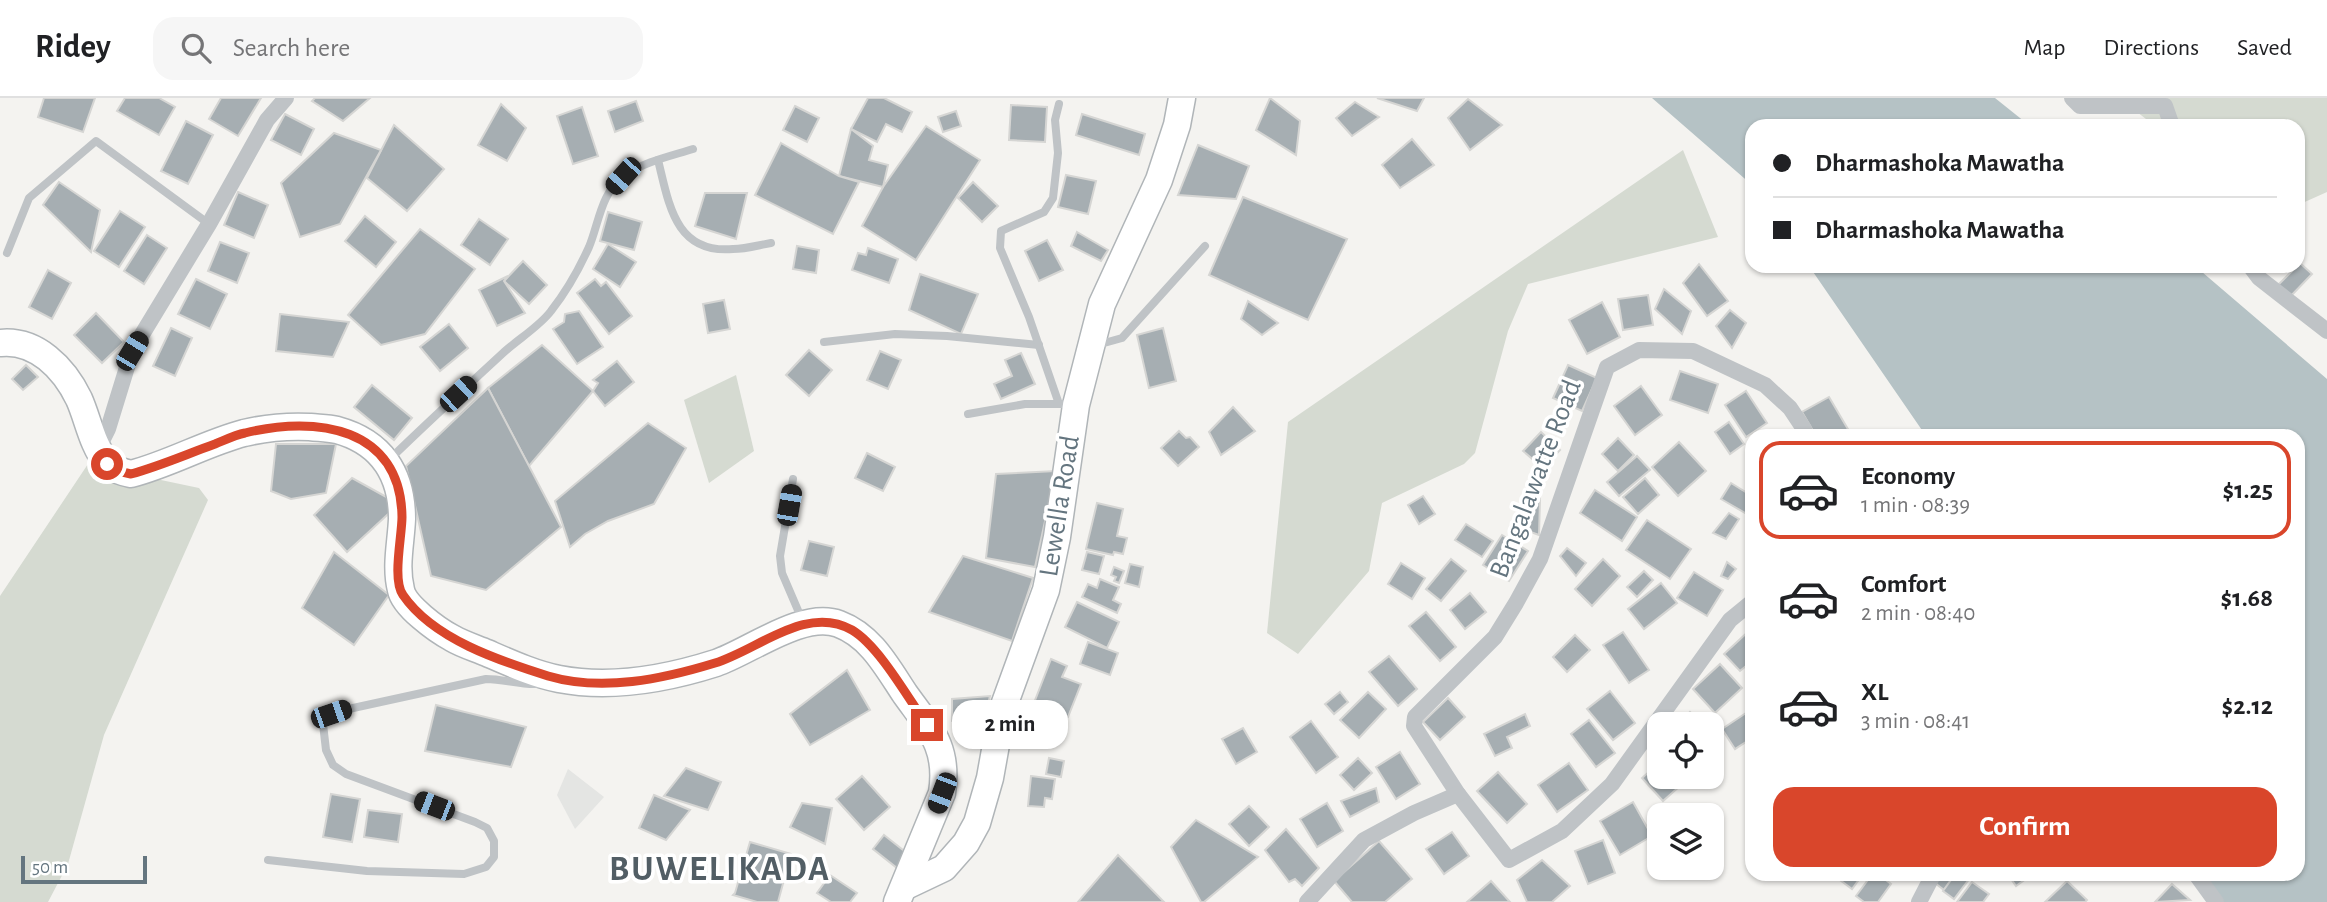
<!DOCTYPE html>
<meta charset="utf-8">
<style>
body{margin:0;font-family:"Alegreya Sans",sans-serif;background:#f6f6f6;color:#202124;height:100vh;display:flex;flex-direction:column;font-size:26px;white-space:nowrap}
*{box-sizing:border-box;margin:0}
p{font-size:23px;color:#757577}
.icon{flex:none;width:38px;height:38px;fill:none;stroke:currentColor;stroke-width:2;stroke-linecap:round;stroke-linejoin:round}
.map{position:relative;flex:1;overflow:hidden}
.side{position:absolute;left:1745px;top:331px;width:560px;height:452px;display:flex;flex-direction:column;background:#fff;border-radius:21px;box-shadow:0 2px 5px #0004}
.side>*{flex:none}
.hud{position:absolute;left:1745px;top:21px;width:560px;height:154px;border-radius:21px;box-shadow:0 2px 5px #0004;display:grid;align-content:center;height:154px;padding:0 28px;background:#fff}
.tools{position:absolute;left:1647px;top:614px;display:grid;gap:14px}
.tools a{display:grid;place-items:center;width:77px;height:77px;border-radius:14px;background:#fff;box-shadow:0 2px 5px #0004;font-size:35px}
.scale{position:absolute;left:21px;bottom:18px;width:126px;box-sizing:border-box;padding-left:7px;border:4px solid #64757f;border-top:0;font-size:19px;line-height:24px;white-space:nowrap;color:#64757f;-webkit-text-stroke:5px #fff;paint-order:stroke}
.end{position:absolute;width:32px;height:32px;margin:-16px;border:9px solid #d9462b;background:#fff;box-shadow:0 0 0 4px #fff}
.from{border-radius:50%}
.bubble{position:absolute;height:49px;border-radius:21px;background:#fff;box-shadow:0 2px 5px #0004;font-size:23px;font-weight:600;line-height:49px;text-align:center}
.car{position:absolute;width:21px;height:42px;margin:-21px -10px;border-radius:9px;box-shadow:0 0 5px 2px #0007;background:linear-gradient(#222 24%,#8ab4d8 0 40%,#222 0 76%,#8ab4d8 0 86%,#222 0)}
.hud b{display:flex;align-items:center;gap:24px;height:66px;font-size:26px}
.hud b+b{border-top:2px solid #e0e0e0}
.hud i{width:18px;height:18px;background:#202124}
ul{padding:12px 0 0;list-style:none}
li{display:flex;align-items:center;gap:21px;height:98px;margin:0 14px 10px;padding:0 14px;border:4px solid transparent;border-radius:21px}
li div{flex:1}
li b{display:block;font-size:26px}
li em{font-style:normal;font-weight:600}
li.active{border-color:#d9462b}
li>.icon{width:63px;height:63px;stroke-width:1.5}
.cta{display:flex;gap:14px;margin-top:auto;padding:14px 28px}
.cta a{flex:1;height:80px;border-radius:21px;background:#d9462b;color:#fff;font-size:28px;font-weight:600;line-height:80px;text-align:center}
header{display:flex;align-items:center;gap:42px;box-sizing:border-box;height:98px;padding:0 35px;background:#fff;border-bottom:2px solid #e0e0e0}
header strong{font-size:33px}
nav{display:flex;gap:38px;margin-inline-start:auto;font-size:24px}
.search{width:490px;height:63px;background:#f6f6f6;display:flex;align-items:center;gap:18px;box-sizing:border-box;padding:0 24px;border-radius:21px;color:#757577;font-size:26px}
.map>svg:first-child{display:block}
.built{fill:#e4e5e3}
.green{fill:#d5dad1}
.water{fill:#b5c2c5}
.building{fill:#a6aeb2;stroke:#d5d5d3;stroke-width:2}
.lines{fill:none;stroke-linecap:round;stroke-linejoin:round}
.primary-casing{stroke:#b0b5b8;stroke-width:29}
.service{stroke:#bfc3c6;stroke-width:8}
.minor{stroke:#bfc3c6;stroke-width:16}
.primary{stroke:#fff;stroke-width:26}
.route{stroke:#d9462b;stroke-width:9}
.labels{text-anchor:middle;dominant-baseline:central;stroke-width:7;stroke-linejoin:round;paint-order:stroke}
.street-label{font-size:28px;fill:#64757f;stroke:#fff}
.district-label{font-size:35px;font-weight:bold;letter-spacing:2px;fill:#525e65;stroke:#fff}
</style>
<header>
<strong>Ridey</strong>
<div class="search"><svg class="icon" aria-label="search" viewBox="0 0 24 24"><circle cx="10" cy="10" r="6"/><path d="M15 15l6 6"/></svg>Search here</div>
<nav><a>Map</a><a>Directions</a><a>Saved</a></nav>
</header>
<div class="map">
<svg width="2327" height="804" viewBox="0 0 2327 804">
<rect width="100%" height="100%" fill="#f4f3f0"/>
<polygon class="built" points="568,671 604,699 575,731 557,697"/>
<g class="green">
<polygon points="2119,0 2327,0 2327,94 2298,107 2298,28 2155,28"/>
<polygon points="1683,52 1718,139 1528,186 1508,233 1475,355 1464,366 1382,405 1369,473 1298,556 1267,535 1288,324"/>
<polygon points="736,277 754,353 709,385 684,302"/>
<polygon points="98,351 118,373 199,390 208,402 104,637 68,766 48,804 0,804 0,498"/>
</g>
<g class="water">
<polygon points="1652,0 1995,0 2030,28 1752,28 1752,87"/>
<polygon points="1809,168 2195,168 2327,281 2327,804 2222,804 2200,775 2298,775 2298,338 1926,338"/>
</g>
<g class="building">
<polygon points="44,0 95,0 83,34 38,19"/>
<polygon points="125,0 159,0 175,9 159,37 117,13"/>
<polygon points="221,0 261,0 238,38 209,21"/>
<polygon points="315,0 370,0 343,23 312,3"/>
<polygon points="868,0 884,0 912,14 902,34 886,26 877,44 851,31"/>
<polygon points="1270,0 1300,23 1296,57 1256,32"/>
<polygon points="1377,0 1424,0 1417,13"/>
<polygon points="1468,1 1502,27 1470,52 1448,20"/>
<polygon points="636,3 643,23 615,34 608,13"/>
<polygon points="1355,4 1379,19 1352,38 1336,20"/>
<polygon points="501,6 526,30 507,63 478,47"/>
<polygon points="1011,7 1047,9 1045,44 1009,42"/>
<polygon points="795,8 819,20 807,44 783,32"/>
<polygon points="582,9 598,58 573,66 557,18"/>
<polygon points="956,13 961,28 943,34 938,19"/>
<polygon points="285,16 314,31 301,57 271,42"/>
<polygon points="1082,16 1145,36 1139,57 1076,37"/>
<polygon points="186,23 213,37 188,86 161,73"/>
<polygon points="394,27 444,71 407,113 367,80"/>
<polygon points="926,28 980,62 916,162 862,128 883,89"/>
<polygon points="851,31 873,48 869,62 888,67 883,89 839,78"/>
<polygon points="334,35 381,52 340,126 300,139 281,85"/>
<polygon points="1412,41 1434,67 1400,90 1382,67"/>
<polygon points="781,45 839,78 859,84 833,136 755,97"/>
<polygon points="1198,47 1249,68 1236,101 1178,97"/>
<polygon points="1066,77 1096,83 1088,116 1058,109"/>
<polygon points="59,84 100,112 91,154 43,107"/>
<polygon points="973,84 998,108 982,124 958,100"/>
<polygon points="238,94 268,107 254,140 224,127"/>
<polygon points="705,95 747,95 736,141 695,128"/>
<polygon points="1243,99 1347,141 1308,222 1209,177"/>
<polygon points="120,113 145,129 119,169 94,153"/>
<polygon points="608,114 642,124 634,152 600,143"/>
<polygon points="365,118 396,144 376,169 345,143"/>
<polygon points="479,121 508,141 490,167 461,147"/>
<polygon points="420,131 475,171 425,236 381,247 348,217"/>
<polygon points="1077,134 1108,152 1101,163 1071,148"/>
<polygon points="147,137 167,150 144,186 124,173"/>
<polygon points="1047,142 1063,172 1039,183 1025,153"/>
<polygon points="220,144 249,155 237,185 208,173"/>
<polygon points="608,146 636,164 620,189 593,171"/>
<polygon points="797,148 819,152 816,175 793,171"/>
<polygon points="868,150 898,161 889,185 852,172 858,155 866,157"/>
<polygon points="523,163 547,187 529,206 504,183"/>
<polygon points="2300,165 2312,176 2287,202 2275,190"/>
<polygon points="1699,166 1728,203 1707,218 1683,185"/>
<polygon points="48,172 71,185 52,221 29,209"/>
<polygon points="920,176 978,196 961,236 909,212"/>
<polygon points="508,178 504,183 525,215 497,228 479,192"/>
<polygon points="196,181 227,196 210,231 178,216"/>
<polygon points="595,181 601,188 606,184 632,218 609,236 577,195"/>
<polygon points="1664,191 1691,213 1682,236 1655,211"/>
<polygon points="1648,197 1653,227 1623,232 1618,201"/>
<polygon points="724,202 730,231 708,235 703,206"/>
<polygon points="1248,203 1278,225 1262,237 1241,221"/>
<polygon points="1602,204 1620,239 1587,256 1569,222"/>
<polygon points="1730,212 1746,225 1732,250 1716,228"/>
<polygon points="579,213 603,249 577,266 553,231 564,224 565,216"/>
<polygon points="96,215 124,244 102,265 74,237"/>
<polygon points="280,216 349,224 333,259 276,253"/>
<polygon points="449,226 468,250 440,273 420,249"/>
<polygon points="171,230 192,240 175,278 153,268"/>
<polygon points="1163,230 1176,283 1149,290 1137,237"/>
<polygon points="542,247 593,293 529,368 488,290"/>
<polygon points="809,252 832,272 809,298 786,277"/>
<polygon points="880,253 901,262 888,291 867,282"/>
<polygon points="1021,255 1035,286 1001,301 994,286 1012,278 1005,262"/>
<polygon points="617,263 634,284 605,308 593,293 598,285 593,282"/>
<polygon points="26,267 38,279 23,292 12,281"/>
<polygon points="1568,267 1597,280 1582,313 1553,300"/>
<polygon points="1680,273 1718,286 1708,315 1670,302"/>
<polygon points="372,287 412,320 394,342 354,309"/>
<polygon points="1641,288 1662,317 1635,337 1614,308"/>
<polygon points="488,290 561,429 486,492 431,478 406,368"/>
<polygon points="1746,293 1767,325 1746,339 1725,307"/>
<polygon points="1829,299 1852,338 1816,338 1802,314"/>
<polygon points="1233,309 1255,333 1221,357 1209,334"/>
<polygon points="1729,324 1744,346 1730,356 1715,334"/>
<polygon points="648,325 686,350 654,406 608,423 585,436 570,449 555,403"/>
<polygon points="1179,333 1186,340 1190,339 1199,349 1178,368 1161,350"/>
<polygon points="1541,334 1560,352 1543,370 1523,353"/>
<polygon points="1618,340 1634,357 1618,373 1602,356"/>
<polygon points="1679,344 1706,373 1678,398 1652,369"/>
<polygon points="276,346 336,346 326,395 291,401 271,393"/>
<polygon points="867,355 895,369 883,393 855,380"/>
<polygon points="1637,358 1650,372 1619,398 1607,384"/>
<polygon points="1056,373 1035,469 986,460 996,376"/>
<polygon points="352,380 399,406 347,454 314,417"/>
<polygon points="1645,380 1659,397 1638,416 1623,399"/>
<polygon points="1731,385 1752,398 1752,419 1721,401"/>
<polygon points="1527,389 1540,401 1539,437 1512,427"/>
<polygon points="1595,392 1637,419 1622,443 1580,415"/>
<polygon points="1423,398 1435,416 1419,426 1408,407"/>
<polygon points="1097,405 1123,411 1117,438 1127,440 1123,456 1114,454 1113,457 1086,451"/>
<polygon points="1729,415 1739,421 1726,441 1713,435"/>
<polygon points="1647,422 1691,451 1670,481 1626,452"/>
<polygon points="1466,426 1493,443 1482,459 1455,442"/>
<polygon points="1502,437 1528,453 1509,483 1483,467"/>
<polygon points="809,443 834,449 827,478 801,472"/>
<polygon points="1567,450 1586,465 1576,478 1560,458"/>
<polygon points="334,454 389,497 354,547 302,510"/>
<polygon points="1087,454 1104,458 1099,476 1082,472"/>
<polygon points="963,458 1033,480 1012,543 929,514"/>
<polygon points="1451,461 1466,473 1441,503 1426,491"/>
<polygon points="1603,461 1620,478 1592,508 1575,491"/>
<polygon points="1727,464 1736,471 1728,481 1721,478"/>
<polygon points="1401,465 1425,480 1412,501 1388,486"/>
<polygon points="1130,466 1143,469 1139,489 1125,485"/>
<polygon points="1114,469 1124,473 1119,485 1114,483 1116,479 1111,477"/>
<polygon points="1644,473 1653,482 1637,499 1627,489"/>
<polygon points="1694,474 1723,492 1707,518 1677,500"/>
<polygon points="1100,481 1119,489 1113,502 1121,506 1117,515 1082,499 1088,486 1097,490"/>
<polygon points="1661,485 1677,505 1644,531 1628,511"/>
<polygon points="1470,495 1486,514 1465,531 1450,512"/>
<polygon points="1077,504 1119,524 1107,550 1065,529"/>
<polygon points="1426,514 1456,549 1440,563 1409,528"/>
<polygon points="1750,532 1752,563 1740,573 1724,556"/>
<polygon points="1623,534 1649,572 1629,585 1603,547"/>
<polygon points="1575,537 1590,552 1567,574 1553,559"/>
<polygon points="1088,544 1118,555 1110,577 1080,566"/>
<polygon points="1389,558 1417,591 1398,608 1369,574"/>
<polygon points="1051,561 1067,568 1062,579 1081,586 1068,619 1034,605"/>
<polygon points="1720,566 1742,590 1715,615 1693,591"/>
<polygon points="847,572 870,612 810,647 790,616"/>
<polygon points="1610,593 1635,625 1613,642 1587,611"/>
<polygon points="1340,594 1348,604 1334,616 1325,606"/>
<polygon points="1368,594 1386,611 1359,640 1340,622"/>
<polygon points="990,598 980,640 952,623 952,601"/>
<polygon points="1448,600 1465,619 1440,642 1423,624"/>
<polygon points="436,607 526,629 511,669 425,653"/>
<polygon points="1749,613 1752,616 1752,640 1735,651 1722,631"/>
<polygon points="1690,614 1704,626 1679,626"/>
<polygon points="1525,616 1530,628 1507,639 1512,650 1495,658 1484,636"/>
<polygon points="1589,622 1615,655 1596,669 1571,636"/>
<polygon points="1311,623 1338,659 1316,675 1290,639"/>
<polygon points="1243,630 1257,654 1236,666 1222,641"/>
<polygon points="1400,654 1420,686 1396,701 1376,669"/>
<polygon points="1049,660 1064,663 1061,679 1046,676"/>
<polygon points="1358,660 1372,675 1354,692 1340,677"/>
<polygon points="1569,665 1588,692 1557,714 1538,687"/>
<polygon points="1659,665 1659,679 1689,680 1663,703 1642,680"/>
<polygon points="686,670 721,684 708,712 664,698"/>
<polygon points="1498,674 1527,706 1507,725 1477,693"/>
<polygon points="862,678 890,709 864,732 836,701"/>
<polygon points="1031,678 1055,681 1052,701 1045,700 1044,709 1028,708"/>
<polygon points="1376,690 1379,704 1350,719 1341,703"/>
<polygon points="331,696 360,701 352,744 323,739"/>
<polygon points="654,697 690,712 666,742 639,730"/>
<polygon points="1633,704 1652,738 1620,757 1600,723"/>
<polygon points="802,705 832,710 825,746 790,729"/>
<polygon points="1327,705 1343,733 1317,749 1300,721"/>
<polygon points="1249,708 1269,729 1249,748 1229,726"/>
<polygon points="368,712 402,716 398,744 364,739"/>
<polygon points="1196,722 1258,759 1204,804 1201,804 1171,749"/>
<polygon points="1286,731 1319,770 1302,788 1295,781 1289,784 1265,752"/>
<polygon points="1452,734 1469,758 1444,776 1426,751"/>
<polygon points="884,737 908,756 897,770 873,751"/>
<polygon points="1603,742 1615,775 1588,786 1575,753"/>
<polygon points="1379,743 1412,781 1385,804 1352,804 1334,783"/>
<polygon points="750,744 791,756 778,804 757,804 733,797 735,795"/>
<polygon points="1118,757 1164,804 1078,804"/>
<polygon points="1542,762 1570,788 1552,804 1527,804 1517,782"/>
<polygon points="1839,775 1862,775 1863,776 1852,791 1836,779"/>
<polygon points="1873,775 1877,775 1891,786 1878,804 1864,804 1856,798"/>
<polygon points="1928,775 1956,775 1944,792 1926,778"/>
<polygon points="1956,775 1963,775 1970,780 1954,801 1943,793"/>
<polygon points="2007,775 2034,775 2016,788"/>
<polygon points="830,777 857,795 850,804 831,804 817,795"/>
<polygon points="1491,783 1510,804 1467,804"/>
<polygon points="2067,783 2087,802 2085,804 2045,804"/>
<polygon points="1972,784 1989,796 1983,804 1957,804"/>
<polygon points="2172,786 2190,802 2155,804"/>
</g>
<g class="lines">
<g class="primary-casing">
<g id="primary">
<path d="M0 245C36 241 64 270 79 301 88 321 92 347 107 365 114 372 122 374 131 376 170 366 206 345 244 335 265 330 289 328 310 329 319 330 328 330 337 332 381 344 402 375 402 421 401 445 395 468 401 492 404 508 437 532 452 540 462 546 475 550 487 555 510 565 534 576 559 581 611 591 666 581 716 565 749 554 803 512 839 526 871 538 887 569 905 596 930 631 949 649 942 695L897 804"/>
<polyline points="904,789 944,770 966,745 977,725 990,680 1002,613 1046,492 1057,439 1076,307 1102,206 1159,82 1177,27 1182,0"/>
</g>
</g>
<g class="service">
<path d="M658 62C669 106 675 156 733 151 746 151 759 147 771 145"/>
<polyline points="7,155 29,100 96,43 209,126"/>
<polyline points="824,244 895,236 947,238 1039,247"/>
<polyline points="1097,247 1122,240 1205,148"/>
<polyline points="1059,306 1029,219 1000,150 1001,133 1044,114 1053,100 1058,55 1055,22 1059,6"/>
<polyline points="968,316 1025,306 1062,306"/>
<path d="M390 361C427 325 465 290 503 255 517 242 540 228 551 213 566 194 579 171 589 149 599 125 601 94 624 78 643 64 671 58 693 51"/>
<polyline points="793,381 780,458 782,475 803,524"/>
<path d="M268 762 367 773 464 776 486 769 494 759V743L487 730 475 724 346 676 333 667 326 652 323 626 331 616 344 612 486 581C504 581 520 587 538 586"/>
</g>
<g class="minor">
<polyline points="2072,0 2080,8 2165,8 2172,28"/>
<polyline points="2250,168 2259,180 2327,233"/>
<polyline points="98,351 108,331 132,253 209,126 267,22 286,0"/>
<polyline points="1752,504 1730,522 1612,686 1562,733 1509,762 1458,696 1414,628 1415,619 1495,539 1516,505 1540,461 1607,269 1639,252 1693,253 1765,287 1790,310 1804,331 1805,338"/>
<polyline points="2195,775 2216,804"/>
<polyline points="1307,804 1364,742 1414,715 1458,696"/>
<polyline points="1919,804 1934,775"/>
</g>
<use href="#primary" class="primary"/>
</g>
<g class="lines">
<path class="route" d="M107 366 118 373 131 376C160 368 187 356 215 346 225 342 235 337 245 335 316 317 401 329 402 419 402 438 392 482 403 497 433 541 500 563 548 578 602 594 663 581 715 565 758 552 806 506 852 532 879 548 908 600 927 627"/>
</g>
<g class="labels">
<g class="street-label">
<text transform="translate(1536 381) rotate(-69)">Bangalawatte Road</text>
<text transform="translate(1060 408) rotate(-81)">Lewella Road</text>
</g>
<g class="district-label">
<text x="720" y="771">BUWELIKADA</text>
</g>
</g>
</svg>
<div class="tools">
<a><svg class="icon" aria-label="locate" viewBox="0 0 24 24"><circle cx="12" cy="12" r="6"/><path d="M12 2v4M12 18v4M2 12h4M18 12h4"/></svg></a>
<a><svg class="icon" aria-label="layers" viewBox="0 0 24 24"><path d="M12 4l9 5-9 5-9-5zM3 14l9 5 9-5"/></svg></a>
</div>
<div class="scale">50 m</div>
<i class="end from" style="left:107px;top:366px"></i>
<i class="end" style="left:927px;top:627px"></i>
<div class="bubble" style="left:952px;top:602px;width:116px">2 min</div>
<i class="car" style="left:623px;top:78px;rotate:222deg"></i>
<i class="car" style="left:132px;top:253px;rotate:31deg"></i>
<i class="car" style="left:458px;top:296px;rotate:47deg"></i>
<i class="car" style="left:789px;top:407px;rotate:10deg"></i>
<i class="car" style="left:331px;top:616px;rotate:71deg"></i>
<i class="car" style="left:942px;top:695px;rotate:201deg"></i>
<i class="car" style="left:434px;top:708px;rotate:291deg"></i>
<div class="hud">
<b><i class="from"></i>Dharmashoka Mawatha</b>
<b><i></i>Dharmashoka Mawatha</b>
</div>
<section class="side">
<ul>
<li class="active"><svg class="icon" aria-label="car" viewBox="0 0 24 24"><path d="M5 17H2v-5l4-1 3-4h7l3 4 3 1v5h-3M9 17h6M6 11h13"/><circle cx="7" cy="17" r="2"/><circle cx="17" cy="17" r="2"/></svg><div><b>Economy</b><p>1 min · 08:39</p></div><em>$1.25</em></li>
<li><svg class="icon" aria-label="car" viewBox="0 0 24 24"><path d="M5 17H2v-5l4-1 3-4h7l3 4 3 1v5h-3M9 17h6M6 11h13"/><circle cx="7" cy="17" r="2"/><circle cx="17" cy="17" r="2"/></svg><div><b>Comfort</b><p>2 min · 08:40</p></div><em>$1.68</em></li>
<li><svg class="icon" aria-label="car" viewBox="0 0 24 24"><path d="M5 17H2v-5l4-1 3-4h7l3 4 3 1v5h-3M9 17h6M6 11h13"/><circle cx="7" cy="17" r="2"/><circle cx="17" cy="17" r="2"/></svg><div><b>XL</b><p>3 min · 08:41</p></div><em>$2.12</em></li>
</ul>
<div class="cta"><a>Confirm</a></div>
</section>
</div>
